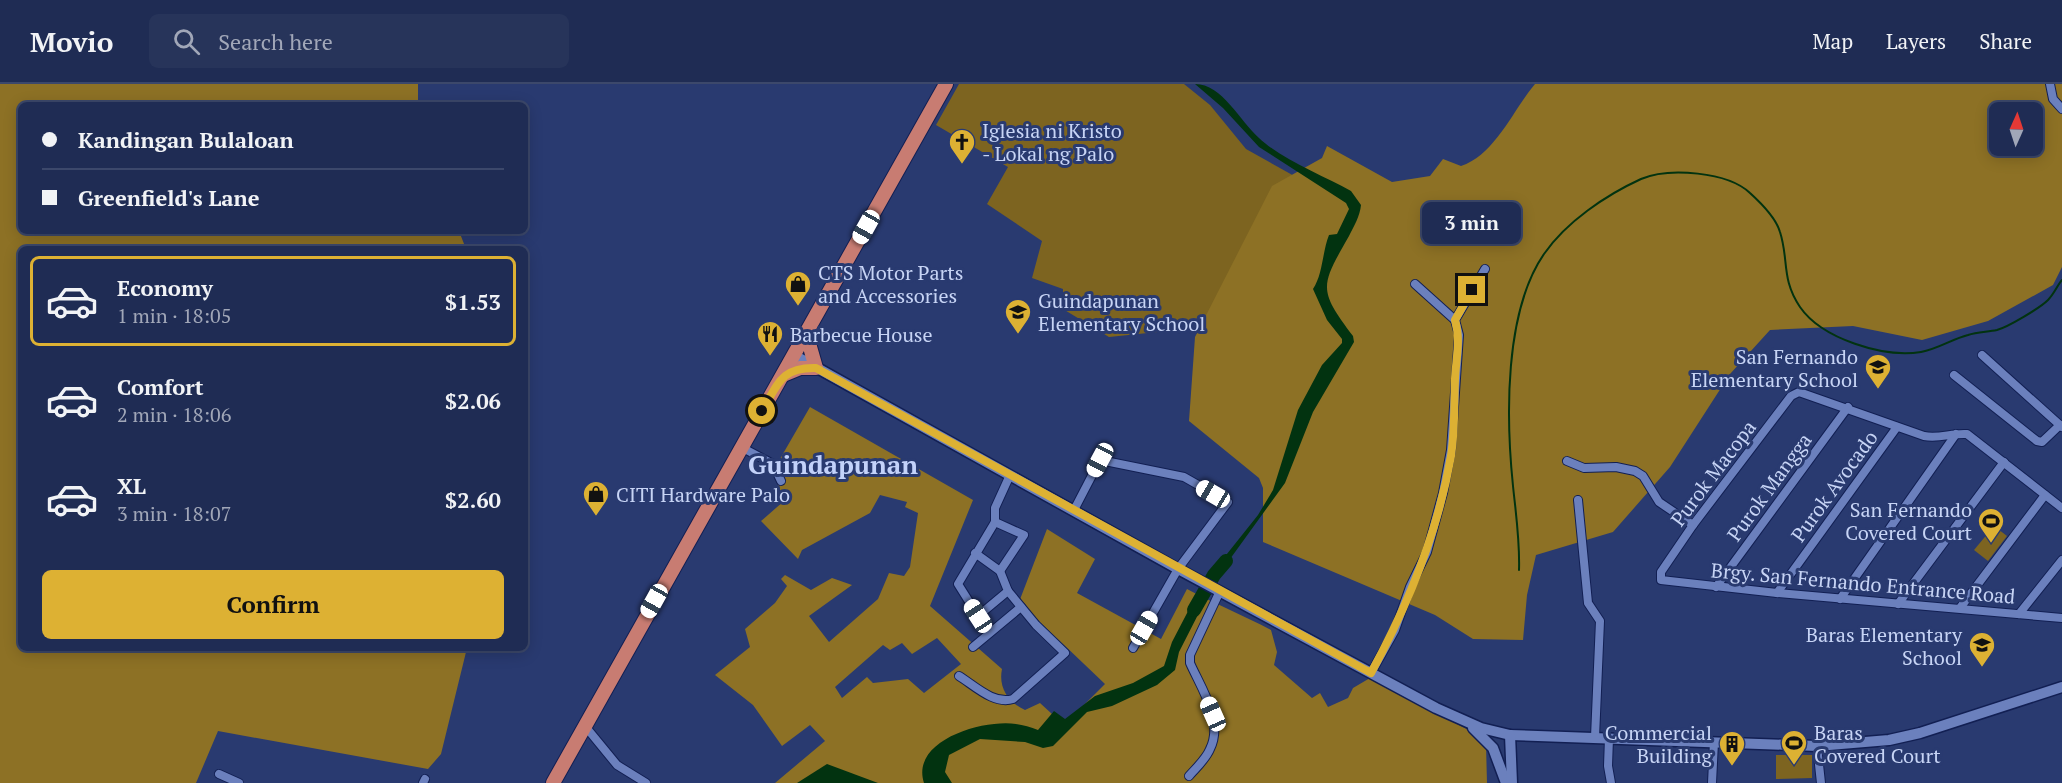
<!DOCTYPE html>
<meta charset="utf-8">
<style>
body{margin:0;font-family:"PT Serif",serif;background:#27345a;color:#f1f3f6;height:100vh;display:flex;flex-direction:column;font-size:22px;white-space:nowrap}
*{box-sizing:border-box;margin:0}
p{font-size:20px;color:#a1a7b8}
.icon{flex:none;width:33px;height:33px;fill:none;stroke:currentColor;stroke-width:2;stroke-linecap:round;stroke-linejoin:round}
.map{position:relative;flex:1;overflow:hidden}
.sheet{position:absolute;left:18px;top:162px;width:510px;height:405px;display:flex;flex-direction:column;background:#1f2c54;border-radius:9px;box-shadow:0 3px 15px #0003,0 0 0 2px #3c486b}
.sheet>*{flex:none}
.top-card{position:absolute;left:18px;top:18px;width:510px;height:132px;border-radius:9px;box-shadow:0 3px 15px #0003,0 0 0 2px #3c486b;display:grid;align-content:center;height:132px;padding:0 24px;background:#1f2c54}
.needle{width:39px;rotate:3deg}
.tools{position:absolute;left:1989px;top:18px;display:grid;gap:12px}
.tools a{display:grid;place-items:center;width:54px;height:54px;border-radius:9px;background:#1f2c54;box-shadow:0 3px 15px #0003,0 0 0 2px #3c486b;font-size:30px}
.end{position:absolute;width:27px;height:27px;margin:-14px;border:8px solid #ddb133;background:#111;box-shadow:0 0 0 3px #111}
.from{border-radius:50%}
.bubble{position:absolute;height:42px;border-radius:9px;background:#1f2c54;box-shadow:0 3px 15px #0003,0 0 0 2px #3c486b;font-size:20px;font-weight:700;line-height:42px;text-align:center}
.car{position:absolute;width:18px;height:36px;margin:-18px -9px;border-radius:8px;box-shadow:0 0 4px 2px #0007;background:linear-gradient(#fff 24%,#345 0 40%,#fff 0 76%,#345 0 86%,#fff 0)}
.top-card b{display:flex;align-items:center;gap:21px;height:57px;font-size:22px}
.top-card b+b{border-top:2px solid #3c486b}
.top-card i{width:15px;height:15px;background:#f1f3f6}
ul{padding:10px 0 0;list-style:none}
li{display:flex;align-items:center;gap:18px;height:90px;margin:0 12px 9px;padding:0 12px;border:3px solid transparent;border-radius:9px}
li div{flex:1}
li b{display:block;font-size:22px}
li em{font-style:normal;font-weight:700}
li.selected{border-color:#ddb133}
li>.icon{width:54px;height:54px;stroke-width:1.5}
.cta{display:flex;gap:12px;margin-top:auto;padding:12px 24px}
.cta a{flex:1;height:69px;border-radius:9px;background:#ddb133;color:#111;font-size:24px;font-weight:700;line-height:69px;text-align:center}
header{display:flex;align-items:center;gap:36px;box-sizing:border-box;height:84px;padding:0 30px;background:#1f2c54;border-bottom:2px solid #3c486b}
header strong{font-size:28px}
nav{display:flex;gap:33px;margin-inline-start:auto;font-size:21px}
.search{width:420px;height:54px;background:#27345a;display:flex;align-items:center;gap:15px;box-sizing:border-box;padding:0 21px;border-radius:9px;color:#a1a7b8;font-size:22px}
.map>svg:first-child{display:block}
.green{fill:#7d6420}
.forest{fill:#8d7125;fill-rule:evenodd}
.water{fill:#023310}
.lines{fill:none;stroke-linecap:round;stroke-linejoin:round}
.stream{stroke:#023310;stroke-width:2}
.river{stroke:#023310;stroke-width:14}
.street-casing{stroke:#121f53;stroke-width:10}
.secondary-casing{stroke:#121f53;stroke-width:13}
.highway-casing{stroke:#121f53;stroke-width:16}
.street{stroke:#6b80bd;stroke-width:8}
.secondary{stroke:#6b80bd;stroke-width:10}
.highway{stroke:#c87c72;stroke-width:14}
.route{stroke:#ddb133;stroke-width:8}
.labels{text-anchor:middle;dominant-baseline:central;stroke-width:6;stroke-linejoin:round;paint-order:stroke}
.poi-label{font-size:20px;fill:#c7d4f5;stroke:#293a70;text-anchor:start}
.street-label{font-size:20px;fill:#c7d4f5;stroke:#293a70}
.district-label{font-size:26px;font-weight:bold;fill:#c3d2fa;stroke:#293a70}
</style>
<header>
<strong>Movio</strong>
<div class="search"><svg class="icon" aria-label="search" viewBox="0 0 24 24"><circle cx="10" cy="10" r="6"/><path d="M15 15l6 6"/></svg>Search here</div>
<nav><a>Map</a><a>Layers</a><a>Share</a></nav>
</header>
<div class="map">
<svg width="2062" height="699" viewBox="0 0 2062 699">
<rect width="100%" height="100%" fill="#293a70"/>
<g class="green">
<polygon points="959,0 1184,0 1210,21 1246,65 1296,93 1225,241 1109,253 1063,225 1063,205 1032,194 1042,157 987,120 1008,83 936,41"/>
<polygon points="1994,442 2007,452 1988,477 1974,466"/>
<polygon points="1776,671 1812,671 1812,694 1776,695"/>
</g>
<g class="forest">
<polygon points="0,0 418,0 418,21 21,21 21,147 459,147 466,165 21,165 21,564 467,564 441,670 428,685 218,647 196,699 0,699"/>
<path d="M1535 0H2062V183L2053 201 1988 237 1922 256 1853 242 1770 246 1730 290 1670 383 1613 448 1536 471 1527 511 1523 556 1473 555 1435 531 1263 458V404L1259 394 1189 337 1195 253 1272 102 1322 74 1327 62 1392 98 1430 92 1443 75 1461 82C1495 71 1513 26 1535 0ZM2000 28H2032V62H2000Z"/>
<path d="M810 323 973 416 930 522 1002 585C998 604 1009 619 1025 626L1040 619 1064 641 1105 600 1019 518 1047 445 1095 475 1077 509 1161 555 1187 505C1215 520 1243 531 1271 546L1277 568 1274 581 1312 614 1320 609 1328 623 1348 614 1353 604 1370 594 1476 650 1486 661 1487 699H775L825 657 810 641 782 662 753 621 715 591 750 563 745 545 775 519 787 502 781 495 785 491 811 506 832 494 852 501 809 532 829 558 878 515 889 489 904 492 910 483 918 429 905 423 907 418 880 411 870 429 802 466 798 475 761 437 784 417 773 387ZM937 554 961 580 924 609 908 595 873 599 867 593 842 614 835 603 883 561 890 566 902 559 912 570Z"/>
</g>
<g class="water">
<path d="M1195 0C1222 0 1240 37 1259 54 1281 75 1324 92 1351 107L1361 121C1360 132 1354 142 1349 152 1320 203 1318 205 1353 252L1354 258 1313 328 1285 399 1217 493 1211 490 1258 431 1273 406 1298 326 1322 281 1342 259V255L1327 236 1313 205C1323 190 1322 169 1329 151L1337 150 1349 125 1346 119 1259 63 1223 24Z"/>
<path d="M1198 508 1207 513 1179 568 1175 586 1157 601 1112 622 1087 628 1053 662 1043 664 1025 658 980 655 949 671 945 688 952 699H924C910 656 984 635 1016 640 1023 641 1031 643 1038 646L1054 627 1065 635 1095 612 1133 599 1164 582 1172 558Z"/>
<polygon points="827,680 878,699 797,699"/>
</g>
<g class="lines">
<path class="stream" d="M1519 486C1520 457 1516 431 1513 402 1506 334 1504 228 1544 170 1566 138 1606 111 1641 95 1669 83 1728 88 1750 109 1761 119 1776 134 1780 148 1789 176 1781 195 1800 223 1822 255 1884 274 1921 268 1938 265 1952 255 1968 251 1977 248 1987 248 1997 246 2008 243 2040 224 2048 216 2054 210 2057 202 2062 196"/>
<polyline class="river" points="1194,526 1214,491 1226,477"/>
<g class="street-casing">
<g id="street">
<polyline points="2050,0 2053,15 2062,25"/>
<polyline points="1415,200 1455,236"/>
<polyline points="1982,271 2062,343"/>
<polyline points="1954,291 2037,357 2042,358 2060,341"/>
<polyline points="741,363 773,380 781,397"/>
<polyline points="1567,377 1584,384 1616,383 1635,387 1643,392 1659,418 1693,441"/>
<polyline points="1578,416 1588,519 1600,537 1595,653"/>
<path d="M2062 424 1967 350C1951 349 1939 355 1924 352L1799 308 1791 312 1693 441 1661 488V496L1777 509 2062 534"/>
<polyline points="1074,426 1100,376 1184,393 1228,418 1178,485 1133,564"/>
<polyline points="995,438 1024,451 1000,487"/>
<polyline points="975,469 1000,487 1008,507 978,532 958,500 995,438 995,424 1010,391"/>
<polyline points="1716,503 1848,323"/>
<polyline points="1777,509 1897,343"/>
<polyline points="1840,515 1956,350"/>
<polyline points="1898,520 2004,378"/>
<polyline points="1960,524 2045,411"/>
<polyline points="2019,530 2062,476"/>
<polyline points="973,563 1021,523"/>
<polyline points="1371,589 1395,546 1410,503 1427,468 1443,409 1451,366 1459,251 1455,236 1485,185"/>
<path d="M959 592C975 602 994 621 1013 615L1065 569 1036 541 1008 507"/>
<polyline points="585,642 617,681 646,699"/>
<polyline points="1609,654 1608,682 1611,699"/>
<polyline points="1817,662 1821,699"/>
<polyline points="219,690 239,699"/>
<path d="M1189 692C1196 684 1206 675 1210 665 1224 637 1201 604 1190 579V571L1220 507"/>
<polyline points="423,699 425,695"/>
<polyline points="1712,699 1714,658"/>
</g>
</g>
<g class="secondary-casing">
<g id="secondary">
<polyline points="794,271 1178,485 1436,624 1481,644 1510,651 1817,662 1889,656 1920,649 2062,603"/>
<polyline points="1473,644 1493,664 1506,699"/>
<polyline points="1510,651 1512,699"/>
</g>
</g>
<g class="highway-casing">
<g id="highway">
<polyline points="783,291 800,284 816,284 810,263 809,247"/>
<polyline points="553,699 946,0"/>
</g>
</g>
<use href="#street" class="street"/>
<use href="#secondary" class="secondary"/>
<use href="#highway" class="highway"/>
</g>
<g class="lines">
<path class="route" d="M762 327C778 300 781 283 816 284L1371 589C1407 523 1438 447 1451 372 1455 346 1454 320 1455 295 1456 274 1461 256 1455 236L1472 206"/>
</g>
<defs>
<g id="church-pin" transform="scale(1.35)"><path d="M0 17L-7.5 6A9.5 9.5 0 1 1 7.5 6Z" fill="#ddb133" stroke="#293a70"/><path d="M-1.2-6h2.4v3.5h3.3v2.4h-3.3V6h-2.4V-.1h-3.3v-2.4h3.3Z" fill="#111"/></g>
<g id="shop-pin" transform="scale(1.35)"><path d="M0 17L-7.5 6A9.5 9.5 0 1 1 7.5 6Z" fill="#ddb133" stroke="#293a70"/><path d="M-5-2.5h2.3a2.7 3.5 0 0 1 5.4 0H5L5.5 6h-11ZM-1.5-2.5h3a1.5 2.3 0 0 0-3 0Z" fill="#111"/></g>
<g id="school-pin" transform="scale(1.35)"><path d="M0 17L-7.5 6A9.5 9.5 0 1 1 7.5 6Z" fill="#ddb133" stroke="#293a70"/><path d="M0-5L7-2L0 1L-7-2ZM-4 1L0 2.5L4 1V4Q0 6-4 4Z" fill="#111"/></g>
<g id="restaurant-pin" transform="scale(1.35)"><path d="M0 17L-7.5 6A9.5 9.5 0 1 1 7.5 6Z" fill="#ddb133" stroke="#293a70"/><path d="M-5-6h1v4h1v-4h1v4h1v-4h1v5L-1.5 .5V6h-2V.5L-5-1ZM5-6V6H3V1.5H1.5Q1.5-4 5-6Z" fill="#111"/></g>
<g id="stadium-pin" transform="scale(1.35)"><path d="M0 17L-7.5 6A9.5 9.5 0 1 1 7.5 6Z" fill="#ddb133" stroke="#293a70"/><path d="M0-5a6.5 5 0 1 0 0 10a6.5 5 0 1 0 0-10ZM-3.5-1.8h7v3.6h-7Z" fill="#111"/></g>
<g id="building-pin" transform="scale(1.35)"><path d="M0 17L-7.5 6A9.5 9.5 0 1 1 7.5 6Z" fill="#ddb133" stroke="#293a70"/><path d="M-4-6H4V6H1V3H-1V6H-4ZM-2.5-4.3h1.7v1.8h-1.7ZM.8-4.3h1.7v1.8H.8ZM-2.5-1h1.7V.8h-1.7ZM.8-1h1.7V.8H.8Z" fill="#111"/></g>
</defs>
<g fill-rule="evenodd">
<use href="#church-pin" x="962" y="58"/>
<use href="#shop-pin" x="798" y="200"/>
<use href="#school-pin" x="1018" y="228"/>
<use href="#restaurant-pin" x="770" y="250"/>
<use href="#school-pin" x="1878" y="283"/>
<use href="#shop-pin" x="596" y="410"/>
<use href="#stadium-pin" x="1991" y="437"/>
<use href="#school-pin" x="1982" y="561"/>
<use href="#stadium-pin" x="1794" y="659"/>
<use href="#building-pin" x="1732" y="660"/>
</g>
<g class="labels">
<g class="poi-label">
<text x="982" y="46">Iglesia ni Kristo<tspan x="982" dy="23">- Lokal ng Palo</tspan></text>
<text x="818" y="188">CTS Motor Parts<tspan x="818" dy="23">and Accessories</tspan></text>
<text x="1038" y="216">Guindapunan<tspan x="1038" dy="23">Elementary School</tspan></text>
<text x="790" y="250">Barbecue House</text>
<text x="1858" y="272" text-anchor="end">San Fernando<tspan x="1858" dy="23">Elementary School</tspan></text>
<text x="616" y="410">CITI Hardware Palo</text>
<text x="1972" y="425" text-anchor="end">San Fernando<tspan x="1972" dy="23">Covered Court</tspan></text>
<text x="1962" y="550" text-anchor="end">Baras Elementary<tspan x="1962" dy="23">School</tspan></text>
<text x="1712" y="648" text-anchor="end">Commercial<tspan x="1712" dy="23">Building</tspan></text>
<text x="1814" y="648">Baras<tspan x="1814" dy="23">Covered Court</tspan></text>
</g>
<g class="street-label">
<text transform="translate(1713 389) rotate(-53)">Purok Macopa</text>
<text transform="translate(1834 402) rotate(-54)">Purok Avocado</text>
<text transform="translate(1769 403) rotate(-54)">Purok Mangga</text>
<text transform="translate(1863 499) rotate(5)">Brgy. San Fernando Entrance Road</text>
</g>
<g class="district-label">
<text x="833" y="380">Guindapunan</text>
</g>
</g>
</svg>
<div class="tools">
<a><svg class="needle" viewBox="-14 -14 28 28"><path d="M0-13l5 13h-10z" fill="#e53935"/><path d="M0 13l5-13h-10z" fill="#a1a7b8"/></svg></a>
</div>
<i class="end from" style="left:762px;top:327px"></i>
<i class="end" style="left:1472px;top:206px"></i>
<div class="bubble" style="left:1422px;top:118px;width:99px">3 min</div>
<i class="car" style="left:866px;top:143px;rotate:209deg"></i>
<i class="car" style="left:1100px;top:376px;rotate:208deg"></i>
<i class="car" style="left:1213px;top:410px;rotate:300deg"></i>
<i class="car" style="left:654px;top:517px;rotate:209deg"></i>
<i class="car" style="left:978px;top:532px;rotate:327deg"></i>
<i class="car" style="left:1144px;top:544px;rotate:30deg"></i>
<i class="car" style="left:1213px;top:630px;rotate:336deg"></i>
<div class="top-card">
<b><i class="from"></i>Kandingan Bulaloan</b>
<b><i></i>Greenfield's Lane</b>
</div>
<section class="sheet">
<ul>
<li class="selected"><svg class="icon" aria-label="car" viewBox="0 0 24 24"><path d="M5 17H2v-5l4-1 3-4h7l3 4 3 1v5h-3M9 17h6M6 11h13"/><circle cx="7" cy="17" r="2"/><circle cx="17" cy="17" r="2"/></svg><div><b>Economy</b><p>1 min · 18:05</p></div><em>$1.53</em></li>
<li><svg class="icon" aria-label="car" viewBox="0 0 24 24"><path d="M5 17H2v-5l4-1 3-4h7l3 4 3 1v5h-3M9 17h6M6 11h13"/><circle cx="7" cy="17" r="2"/><circle cx="17" cy="17" r="2"/></svg><div><b>Comfort</b><p>2 min · 18:06</p></div><em>$2.06</em></li>
<li><svg class="icon" aria-label="car" viewBox="0 0 24 24"><path d="M5 17H2v-5l4-1 3-4h7l3 4 3 1v5h-3M9 17h6M6 11h13"/><circle cx="7" cy="17" r="2"/><circle cx="17" cy="17" r="2"/></svg><div><b>XL</b><p>3 min · 18:07</p></div><em>$2.60</em></li>
</ul>
<div class="cta"><a>Confirm</a></div>
</section>
</div>
